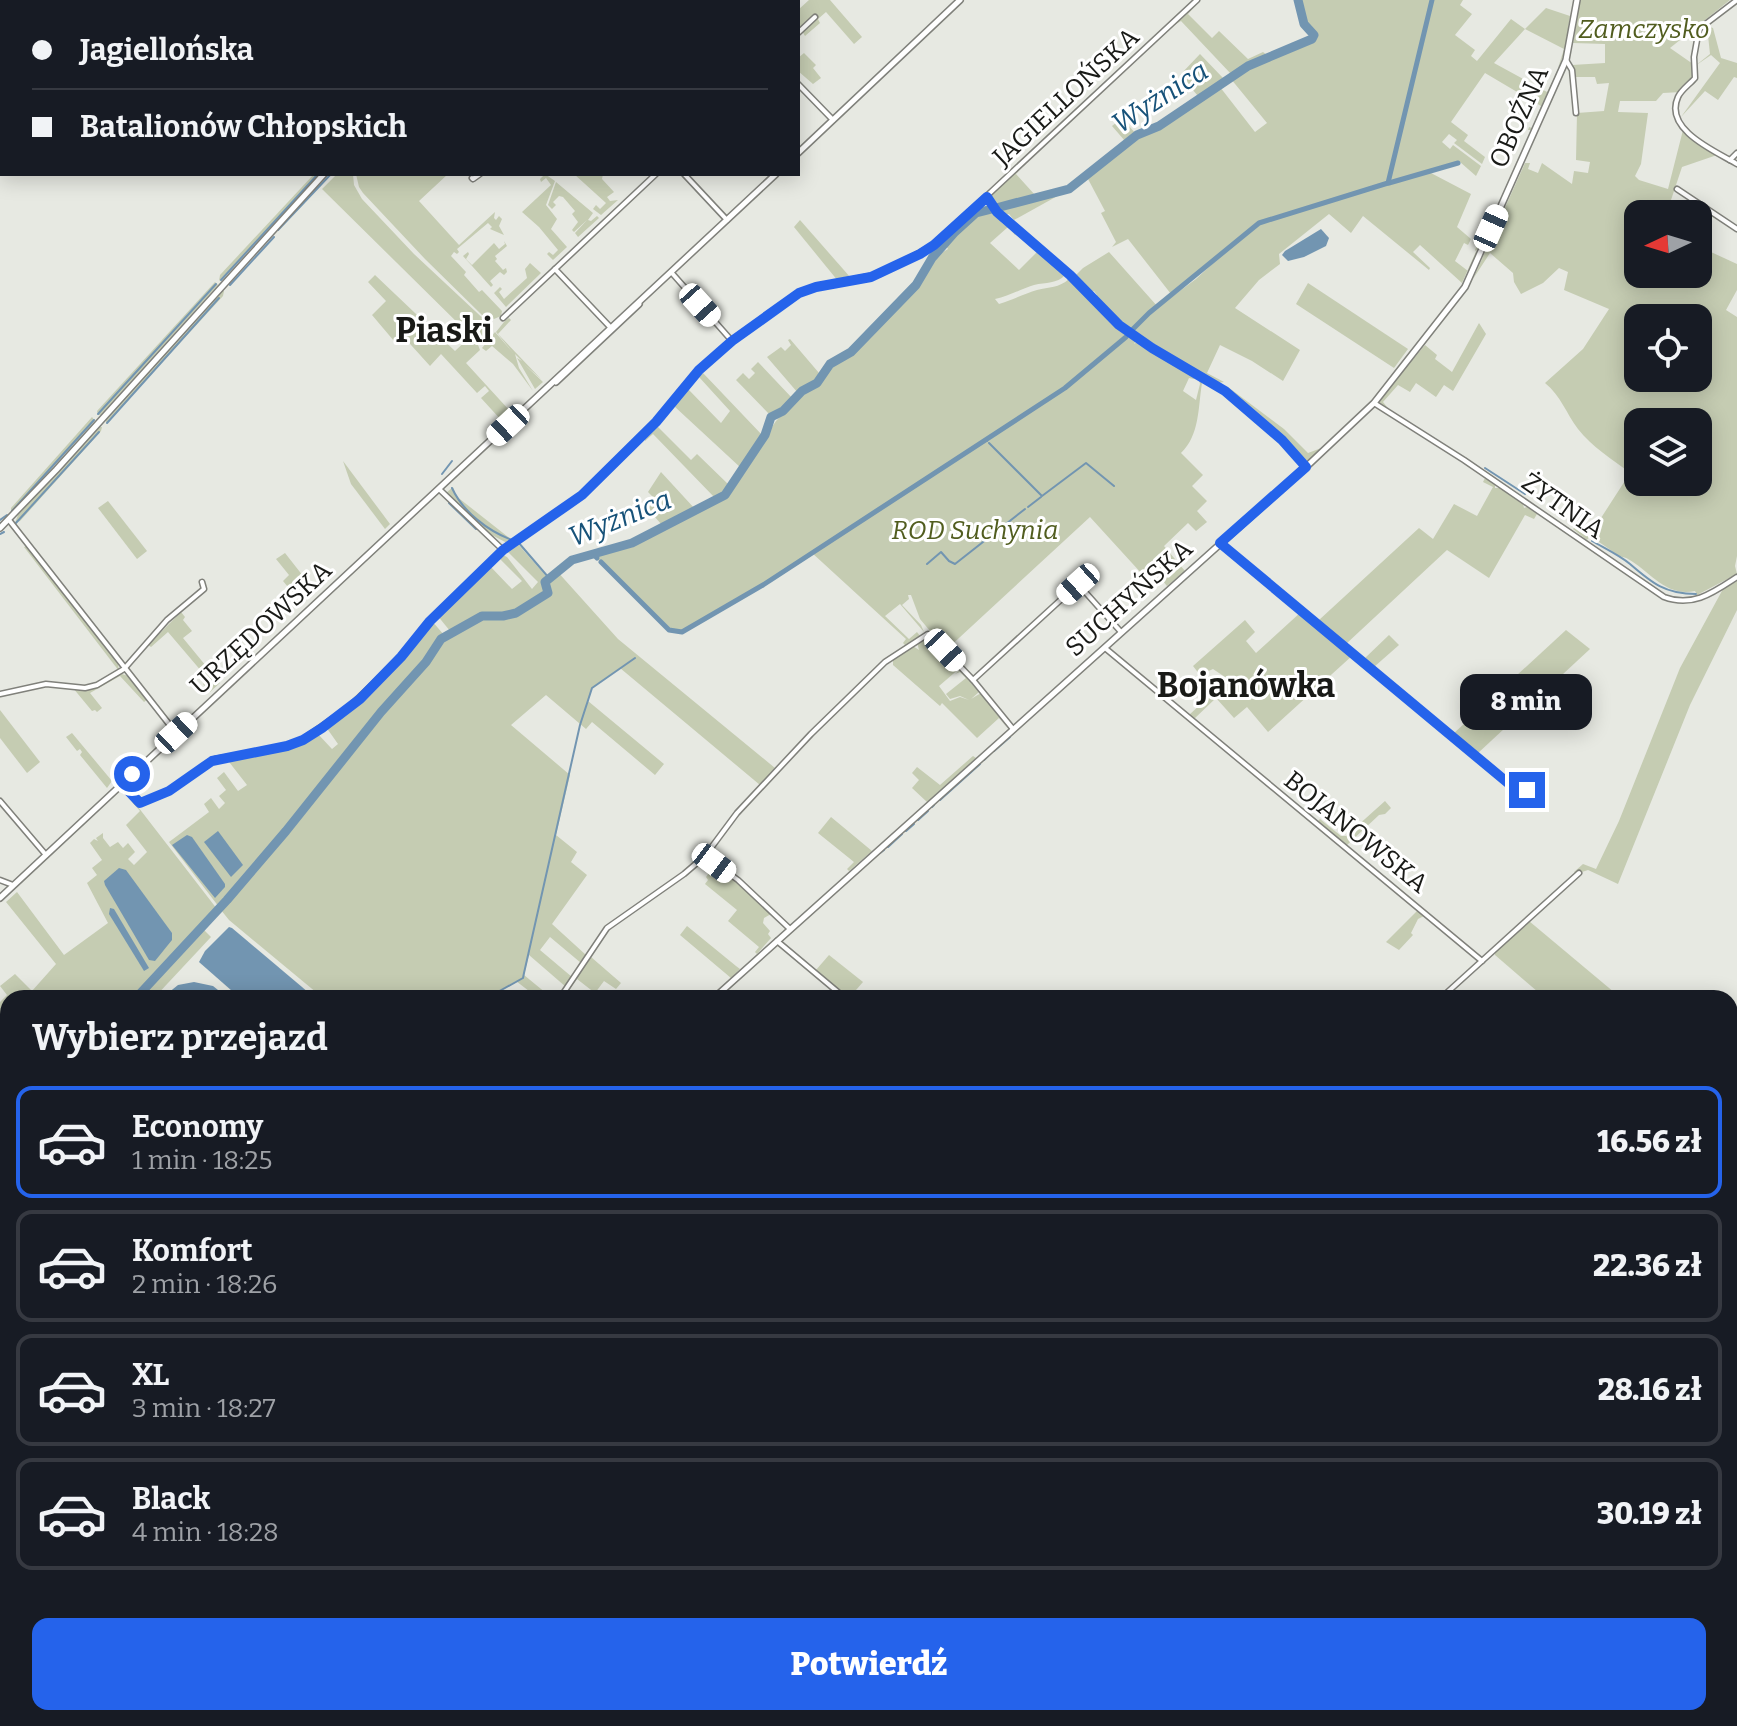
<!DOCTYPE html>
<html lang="pl">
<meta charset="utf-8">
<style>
body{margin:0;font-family:Bitter,serif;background:#242831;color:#f1f3f6;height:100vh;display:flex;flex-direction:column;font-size:30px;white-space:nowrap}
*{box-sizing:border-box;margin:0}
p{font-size:26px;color:#9ea1a6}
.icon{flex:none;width:44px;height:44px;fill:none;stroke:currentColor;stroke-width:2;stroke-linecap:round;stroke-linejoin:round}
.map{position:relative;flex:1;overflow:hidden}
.drawer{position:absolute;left:0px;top:990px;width:1738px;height:736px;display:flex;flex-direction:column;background:#171b24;border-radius:24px 24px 0 0;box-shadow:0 4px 20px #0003}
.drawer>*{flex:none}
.guide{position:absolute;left:0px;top:0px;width:800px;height:176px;box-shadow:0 4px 20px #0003;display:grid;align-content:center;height:176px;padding:0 32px;background:#171b24}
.needle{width:52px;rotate:266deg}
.controls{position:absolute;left:1624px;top:200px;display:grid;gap:16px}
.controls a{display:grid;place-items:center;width:88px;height:88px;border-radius:16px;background:#171b24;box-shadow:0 4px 20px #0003;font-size:40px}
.end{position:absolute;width:36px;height:36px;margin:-18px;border:10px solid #2563eb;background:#fff;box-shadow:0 0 0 4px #fff}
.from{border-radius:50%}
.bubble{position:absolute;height:56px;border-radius:16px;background:#171b24;box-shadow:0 4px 20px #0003;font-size:26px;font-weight:800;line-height:56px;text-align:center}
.car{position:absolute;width:24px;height:48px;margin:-24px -12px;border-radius:10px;box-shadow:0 0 6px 2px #0007;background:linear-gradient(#fff 24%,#345 0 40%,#fff 0 76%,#345 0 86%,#fff 0)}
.guide b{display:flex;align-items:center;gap:28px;height:76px;font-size:30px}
.guide b+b{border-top:2px solid #363941}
.guide i{width:20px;height:20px;background:#f1f3f6}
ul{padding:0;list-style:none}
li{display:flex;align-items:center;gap:24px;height:112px;margin:0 16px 12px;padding:0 16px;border:4px solid #363941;border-radius:16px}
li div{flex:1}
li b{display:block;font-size:30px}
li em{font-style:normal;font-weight:800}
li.active{border-color:#2563eb}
li>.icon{width:72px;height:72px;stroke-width:1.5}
h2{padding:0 32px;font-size:36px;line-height:96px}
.cta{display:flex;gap:16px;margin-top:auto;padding:16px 32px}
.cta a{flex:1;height:92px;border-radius:16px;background:#2563eb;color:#fff;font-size:32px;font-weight:800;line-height:92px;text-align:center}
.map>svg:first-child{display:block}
.green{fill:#c5ccb2;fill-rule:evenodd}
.water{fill:#7295b1}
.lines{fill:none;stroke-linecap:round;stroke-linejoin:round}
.stream{stroke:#7295b1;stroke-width:2}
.canal{stroke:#7295b1;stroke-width:5}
.river{stroke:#7295b1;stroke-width:9}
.minor-casing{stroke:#80817b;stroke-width:7}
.tertiary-casing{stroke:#80817b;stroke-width:8}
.minor{stroke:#fff;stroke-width:4}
.tertiary{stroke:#fff;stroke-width:5}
.route{stroke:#2563eb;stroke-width:10}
.labels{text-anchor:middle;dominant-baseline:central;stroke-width:6;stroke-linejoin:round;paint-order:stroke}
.park-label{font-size:26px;font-style:italic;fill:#515d1f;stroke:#fff}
.street-label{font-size:26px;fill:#191a17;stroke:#fff}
.water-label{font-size:28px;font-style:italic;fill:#175279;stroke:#fff}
.district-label{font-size:34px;font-weight:bold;fill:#191a17;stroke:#fff}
</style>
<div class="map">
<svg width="1737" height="1726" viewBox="0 0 1737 1726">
<rect width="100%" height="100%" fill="#e7e9e2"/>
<g class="green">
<polygon points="809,0 830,0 862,37 854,44 826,12 818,19 820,23 805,36 802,31 814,15 799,30 798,10"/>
<path d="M1298 0H1463L1460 5 1472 14 1455 35 1475 50 1471 56 1477 61 1511 19 1525 29 1546 8 1570 16 1564 54 1558 68 1564 49 1525 29 1494 63 1547 92 1557 73 1531 130H1528L1529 127 1532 128 1541 106 1485 73 1451 122 1468 135 1464 141 1485 157 1482 164 1454 143 1457 140 1449 134 1442 142 1450 149 1453 145 1481 166 1476 176 1460 162 1429 172 1471 194 1457 227 1471 239 1468 245 1464 243 1455 261 1468 271 1477 252 1475 250 1497 204 1462 283 1420 245 1413 252 1430 268 1429 270 1363 216 1351 233 1329 214 1279 254 1280 264 1259 280 1235 308 1300 350 1283 381 1252 361 1220 345 1207 373 1224 382 1217 383 1130 329 1096 297 1097 295 1094 291 1092 292 1075 276 1083 268 1109 252 1158 307 1196 279 1237 241 1171 294 1128 239 1112 247 1116 242 1101 213 1105 211 1088 179 1014 220 1009 214 1002 215 991 200V196L1025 164 1016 174 1035 195 1069 186 1125 141 1112 126 1122 118 1136 134C1160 125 1180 114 1198 96L1180 75 1200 54 1223 78 1231 74 1181 21 1171 27 1200 1 1188 14 1212 38 1219 31 1248 59 1263 52 1267 55 1312 39 1314 35 1304 24ZM1231 79 1267 123 1255 132 1220 87Z"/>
<path d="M1580 0H1730L1670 48 1693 64V78L1681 92 1663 93 1656 101H1620L1618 112 1648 113 1641 164 1635 176 1639 180 1668 189 1683 130 1717 155 1682 167 1667 212 1638 214V245L1635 257 1638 259V274H1698V246L1737 264V290L1726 310 1737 317V556L1735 566 1737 574 1697 595 1695 591C1665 597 1651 572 1628 559 1625 557 1620 557 1616 554 1608 548 1599 542 1590 536L1587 540 1573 529 1575 527 1590 535 1630 473C1612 459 1592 447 1578 429 1566 413 1561 396 1545 383L1583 349 1609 309 1564 290 1568 272 1559 268 1543 283 1521 294 1514 282 1513 273 1490 253 1473 279 1525 163H1530L1528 169 1538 173 1542 163 1572 184 1574 171 1588 173 1590 162 1576 160 1577 113 1604 111 1609 83 1597 84 1595 77H1574L1572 65 1605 63V44L1573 43ZM1638 318H1698V378H1638ZM1638 422H1698V482H1638Z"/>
<polygon points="1707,26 1713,28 1721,58 1737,63 1737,78 1734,77 1718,100 1705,91 1681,117 1720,63 1711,55 1695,66 1710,54"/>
<polygon points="804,53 816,65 813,68 821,78 813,84 798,71 798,58"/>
<polygon points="314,174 320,174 219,281 220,275"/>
<polygon points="337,174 353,174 354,185 362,199 414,254 490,325 493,331 478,345 480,350 466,363 511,412 502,421 481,398 489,391 485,386 477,393 441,354 430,366 402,335 394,341 372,315 386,301 368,282 375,275 455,351 471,336 322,189"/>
<polygon points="356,174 448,174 419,201 459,245 495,212 494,218 496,220 499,216 502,219 499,226 504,235 490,229 492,227 488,223 457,249 459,252 457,254 454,252 451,256 466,272 464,275 479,292 482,290 502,311 501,316 494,319 482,315 425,259 363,193 359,187"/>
<polygon points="545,174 555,181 546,205 557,219 551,229 567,247 553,260 547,254 549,252 553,255 558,250 539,227 522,212 551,185 546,178 541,182 540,179"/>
<polygon points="574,174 603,174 602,179 614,192 607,197 610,201 618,200 601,215 593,209 596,205 600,209 606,203"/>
<polygon points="556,182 593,213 588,220 591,221 597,216 599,218 578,237 575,233 587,220 574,232 572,230 578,222 572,214 575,211 563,197 559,196 553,202 556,205 552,209 548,205"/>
<path d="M993 210 1002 223 1016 233 1015 235 1008 227 990 243 1019 270 1037 252 1032 245 1065 275C1057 284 1046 282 1034 285 1021 289 1009 296 995 299L999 304C1012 300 1026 293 1037 290 1049 287 1059 288 1069 279L1125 335 1064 387 852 526 1065 389 1128 335 1136 340 1134 344 1137 342 1195 375 1194 379 1189 378 1183 391 1196 400 1200 384 1199 380 1211 386 1202 383C1198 407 1200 435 1181 453L1203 475 1192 486 1207 501 1197 511 1207 522 1196 531 1188 523 1164 546 1185 571 1167 586 1151 567 1142 574 1090 517 946 650 920 619 911 595H908L909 599 902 605 921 625 924 632 900 604 885 616 909 639 917 632 920 636 906 646 903 643 906 639 811 552 705 621 682 632 669 630 594 556 634 544 726 496 776 421 803 392 818 384 831 365 852 353 918 285 933 258 948 249 945 244 976 214Z"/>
<polygon points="800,220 850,277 850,279 838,281 794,227"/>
<polygon points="504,241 507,246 495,256 497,259 495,261 503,270 506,268 507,272 504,275 500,272 490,281 493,285 491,287 463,256 468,252 469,254 466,259 472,265 494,243 499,249 505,244"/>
<polygon points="530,263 541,273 506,307 494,293 500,287 502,289 499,292 504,299 527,278 525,269"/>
<polygon points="215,282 218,285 101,415 98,415 97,411"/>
<polygon points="1308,283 1408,349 1394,368 1296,304"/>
<polygon points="220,291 224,291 223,296 106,423 106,418"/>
<polygon points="508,317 506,320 509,318 511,320 498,334 541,379 524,364 543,382 535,389 517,358 522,361 515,354 519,368 533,391 513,364 492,346 486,351 482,348 495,332 514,354 496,332"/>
<polygon points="1479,323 1486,334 1453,391 1444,385 1436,397 1416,383 1410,392 1398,385 1383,402 1391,412 1380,404 1379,400 1425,345 1437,355 1435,359 1452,372"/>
<polygon points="790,339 819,373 812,385 798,393 767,357 781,347 785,351 791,345 788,340"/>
<polygon points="758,362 793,399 768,420 769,414 736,380 743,373 749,379 755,373 751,369"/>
<polygon points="703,373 763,436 741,468 674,406 688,389 721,423 730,411 699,377"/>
<polygon points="1221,386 1228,387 1284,429 1308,453 1324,447 1309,460 1303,460 1283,438"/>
<polygon points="92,417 95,421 11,513 11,508"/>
<polygon points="656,425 691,460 697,454 729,485 724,494 716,499 653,434 645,441 644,438"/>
<polygon points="98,427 102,427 101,431 20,521 15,523 18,515"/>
<polygon points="343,461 390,524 385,529 351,484"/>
<polygon points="661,472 695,509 662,525 646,507 654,498 648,492"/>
<polygon points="1485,478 1495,485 1495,488 1500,488 1523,504 1524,508 1527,507 1537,514 1534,519 1525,515 1489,578 1447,550 1346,644 1319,624 1319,620 1419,528 1433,539 1454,504 1477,516 1493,487 1483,482"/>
<polygon points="453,487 456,496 512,540 555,510 556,513 509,542 507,543 488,533 446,493"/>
<polygon points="108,501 147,551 137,559 98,508"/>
<path d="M516 542 547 577 556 570 618 639 775 768 760 785 620 668 592 688 588 701 664 764 655 775 592 722 586 729 546 695 511 725 570 775 556 835 577 852 571 862 587 875 552 924 586 955 581 963 550 937 540 950 572 977 566 987 529 955 524 975 552 998H538L516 981 495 993 500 998H323L229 920 221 910 227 903 225 902 219 907 169 842 209 812 204 804 211 798 219 809 225 803 219 796 226 790 217 778 224 772 238 791 247 785 226 758 291 748 317 733 332 749 338 744 326 727C366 697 400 661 432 621L444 635 450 631 437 615 489 565 512 589 522 581 500 559 501 554 507 557 532 589 538 582 508 552 509 547Z"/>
<polygon points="27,546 118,664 119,671 24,547"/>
<polygon points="285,553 307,581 293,593 283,581 289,575 276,559"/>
<polygon points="1737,581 1737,610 1690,705 1618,884 1588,870 1576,874 1574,872 1583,864 1596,869 1619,821 1680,668 1723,589"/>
<polygon points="181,612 185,617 183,620 192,631 183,638 220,683 210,692 203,684 208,679 168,632 151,647 148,645"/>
<polygon points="1301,612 1353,655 1268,732 1247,707 1234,718 1216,698 1194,719 1189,715 1228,679 1213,669 1200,675 1193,666 1245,620 1255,632 1246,641 1256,653"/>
<polygon points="1566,630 1590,649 1477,754 1453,734"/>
<polygon points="1389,635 1399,645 1374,667 1364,659"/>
<polygon points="925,637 930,637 960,668 939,686 950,701 960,697 969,700 960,696 950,699 946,694 966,678 960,672 955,674 960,670 979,692 971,699 981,693 1008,729 999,718 977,738 942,703 940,706 893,665 893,660 913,646 919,650 917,642"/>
<polygon points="122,674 128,676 148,699 144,702 120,676 90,693 102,708 97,712 95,710 92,711 73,688 86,689"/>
<polygon points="0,710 40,762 27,773 0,738"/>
<polygon points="72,733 112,781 107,788 80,755 82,752 80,749 77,751 66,737"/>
<polygon points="973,756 976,758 927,802 912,788 919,780 912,773 917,767 940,785"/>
<polygon points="125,792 135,803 217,909 135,998 8,998 8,1135 0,1143 0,1002 7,995 0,986 15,974 32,991 56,964 6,902 17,892 64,955 108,923 87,883 97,875 92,868 102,860 90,843 94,839 98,841 96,838 103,833 103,838 110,847 118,842 123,848 128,843 135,852 128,859 134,865 147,852 126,825 140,811 125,794 122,794"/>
<polygon points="1385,801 1391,808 1385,814 1379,815 1347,845 1318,821 1320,819 1341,836 1346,836"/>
<polygon points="831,817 872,851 849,871 847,869 854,862 818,833"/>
<polygon points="715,865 737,881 771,914 764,918 763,923 770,931 768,934 771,938 757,954 755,952 759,947 728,921 737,910 705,884 708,880 706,877"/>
<polygon points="1419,909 1424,916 1418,919 1411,933 1413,935 1399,950 1386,942"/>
<polygon points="1529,921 1621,998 1545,998 1495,955 1495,952"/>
<polygon points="687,926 736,966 740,969 731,978 680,935"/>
<polygon points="202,928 211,937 154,998 138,998"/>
<polygon points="829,955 863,982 849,998 816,970"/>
<polygon points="591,957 621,983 616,989 604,981 595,993 577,979 563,998"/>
<polygon points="1730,1071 1737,1076 1737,1484 1730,1484"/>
<polygon points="1730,1551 1737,1557 1737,1726 1584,1726 1574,1718 1730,1718"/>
<polygon points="0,1622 8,1628 8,1710 0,1707"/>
</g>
<g class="water">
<polygon points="1321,229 1329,238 1326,246 1304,257 1288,261 1282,255 1285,251"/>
<polygon points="218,831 243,865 231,877 204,842"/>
<polygon points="187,835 192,837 225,884 225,887 215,898 172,845"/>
<polygon points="119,868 126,870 172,933 172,940 155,961 149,960 105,885 104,881"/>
<polygon points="110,908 114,909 149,968 144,971 109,914"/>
<polygon points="229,927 232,928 315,998 240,998 199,962 205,951"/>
<polygon points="194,982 213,986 228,998 162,998 178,985"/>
<polygon points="8,1161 8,1597 0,1602 0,1169"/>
</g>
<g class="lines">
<g class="stream">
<polyline points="501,2 503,0"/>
<polyline points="514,2 516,0"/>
<polyline points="278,230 331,174"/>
<polyline points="221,280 318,174"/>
<polyline points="230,285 274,237"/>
<polyline points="98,414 216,284"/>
<polyline points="107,423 219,298"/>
<polyline points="985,439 987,441"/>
<polyline points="989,443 1042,496 1086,463 1114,486"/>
<polyline points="1485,468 1525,494"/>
<polyline points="442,474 452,461"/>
<path d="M452 488C463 512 488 531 512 540"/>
<polyline points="449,503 476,529"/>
<polyline points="1028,507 1041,497"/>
<polyline points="12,511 94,420"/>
<polyline points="0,520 7,515"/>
<polyline points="15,524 99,432"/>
<polyline points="0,534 4,532"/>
<path d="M1592 541C1604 548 1619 555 1630 564 1652 583 1665 594 1696 594"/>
<polyline points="518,542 549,578"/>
<polyline points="927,564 941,552 949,561 955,564 1025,509"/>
<polyline points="994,751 1010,737"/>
<polyline points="984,760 990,754"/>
<polyline points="940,800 980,764"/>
<polyline points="932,807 934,805"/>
<polyline points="918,820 928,811"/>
<polyline points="906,831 914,824"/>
<polyline points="888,847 902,834"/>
<polyline points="880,853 884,850"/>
<polyline points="487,998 523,978 524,973 580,725 592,688 635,658"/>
</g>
<g class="canal">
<polyline points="1389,183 1458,163"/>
<polyline points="1132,330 1149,313 1259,223 1388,183 1432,0"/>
<polyline points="593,554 597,558"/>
<polyline points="601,562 669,630 682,632 763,585 1065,388 1126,337"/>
</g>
<g class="river">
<polyline points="996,208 1069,189 1137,135 1159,126 1248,66 1312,39 1314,35 1304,24 1298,0"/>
<polyline points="136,998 227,900 286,831 381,712 426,662 441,639 482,616 503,616 516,613 548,593 545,582 572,560 632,543 725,495 765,435 771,417 783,411 802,391 817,383 830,364 851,352 916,285 932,258 954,233 976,213 992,209"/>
<polyline points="0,1145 8,1136"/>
</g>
<g class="minor-casing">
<g id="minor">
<polyline points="570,0 572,2"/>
<polyline points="716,0 718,2"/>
<path d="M1737 0 1699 29 1694 57 1695 78C1690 84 1681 90 1678 97 1663 130 1717 152 1737 164"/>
<polyline points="798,33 815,17"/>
<polyline points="1566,60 1572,70 1576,113"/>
<polyline points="798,84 833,120"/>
<polyline points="1730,160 1737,153"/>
<polyline points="684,174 727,220"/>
<polyline points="472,178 473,179 480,174"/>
<polyline points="1677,189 1737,229"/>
<polyline points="987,197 1001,216 1070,275 1119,325 1152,348 1225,391 1282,440 1306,467"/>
<polyline points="555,269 611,328"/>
<polyline points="671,272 732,341"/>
<polyline points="503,318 656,174"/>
<path d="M1374 403 1464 460 1664 597C1693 608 1714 592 1737 577"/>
<polyline points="439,489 503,550"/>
<polyline points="9,520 176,733"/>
<polyline points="1220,543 1514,788 1527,790"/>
<polyline points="1078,584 1121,632"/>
<polyline points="1105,648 1482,961"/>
<polyline points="973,680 1078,584 1089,570"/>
<polyline points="0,694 46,684 85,688 97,685 124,669 167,620 204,589 202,582"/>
<polyline points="122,784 137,802 144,802 169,791 215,759 272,750 299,742 349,707 401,657 430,621 503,550 582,495 656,422 699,370 732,341 799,293 816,287 880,274 934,245 1197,0"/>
<polyline points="0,801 46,855"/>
<polyline points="705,856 738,880 790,929"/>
<polyline points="0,880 13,885"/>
<polyline points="777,941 845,998"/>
<polyline points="560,998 607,928 684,874 705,856 737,813 811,734 885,662 928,634 931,636 973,680 1013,729"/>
<polyline points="1441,998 1579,873"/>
<polyline points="443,1718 452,1726"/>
</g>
</g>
<g class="tertiary-casing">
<g id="tertiary">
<polyline points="506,2 509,0"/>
<polyline points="798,153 960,0"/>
<polyline points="556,382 639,304"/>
<polyline points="0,528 56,470 324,174"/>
<polyline points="0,898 776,174"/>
<polyline points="714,998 1306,467 1374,403 1465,287 1566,60 1577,0"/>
<polyline points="267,1726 269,1718"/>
</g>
</g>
<use href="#minor" class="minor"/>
<use href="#tertiary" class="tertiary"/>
</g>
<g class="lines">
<polyline class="route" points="132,774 122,784 140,803 169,791 212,761 287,746 303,740 322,728 360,699 401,657 430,621 503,550 582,495 656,422 699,370 732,341 799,293 816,287 871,277 920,254 934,245 987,197 997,212 1070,275 1119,325 1152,348 1225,391 1282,440 1306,467 1220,543 1514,788 1527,790"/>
</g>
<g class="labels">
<g class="park-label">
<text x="1644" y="29">Zamczysko</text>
<text x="975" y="530">ROD Suchynia</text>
</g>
<g class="street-label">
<text transform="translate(1066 97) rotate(-43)">JAGIELLOŃSKA</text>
<text transform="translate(1519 117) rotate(-66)">OBOŹNA</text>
<text transform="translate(1563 506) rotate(35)">ŻYTNIA</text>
<text transform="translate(1129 598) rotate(-42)">SUCHYŃSKA</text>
<text transform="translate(261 628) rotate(-43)">URZĘDOWSKA</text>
<text transform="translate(1356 832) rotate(39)">BOJANOWSKA</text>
</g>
<g class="water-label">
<text transform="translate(1160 97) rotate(-33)">Wyżnica</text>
<text transform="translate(620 518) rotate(-22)">Wyżnica</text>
</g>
<g class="district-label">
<text x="444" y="330">Piaski</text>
<text x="1246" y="685">Bojanówka</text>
</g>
</g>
</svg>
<div class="controls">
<a><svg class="needle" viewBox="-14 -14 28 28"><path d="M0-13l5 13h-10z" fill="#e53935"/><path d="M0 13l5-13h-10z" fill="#9ea1a6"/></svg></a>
<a><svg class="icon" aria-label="locate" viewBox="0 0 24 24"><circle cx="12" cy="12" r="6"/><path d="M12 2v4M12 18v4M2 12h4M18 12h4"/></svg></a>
<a><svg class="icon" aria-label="layers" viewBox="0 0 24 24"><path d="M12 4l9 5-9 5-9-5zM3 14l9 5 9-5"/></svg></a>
</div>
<i class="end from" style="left:132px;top:774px"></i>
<i class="end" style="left:1527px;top:790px"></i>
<div class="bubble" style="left:1460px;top:674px;width:132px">8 min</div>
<i class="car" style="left:1491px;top:228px;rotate:24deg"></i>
<i class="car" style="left:700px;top:305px;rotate:138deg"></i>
<i class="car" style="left:508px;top:425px;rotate:227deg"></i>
<i class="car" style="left:1078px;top:584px;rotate:228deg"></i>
<i class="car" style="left:945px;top:650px;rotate:137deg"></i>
<i class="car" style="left:176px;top:733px;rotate:47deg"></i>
<i class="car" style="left:714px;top:863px;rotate:127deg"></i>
<div class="guide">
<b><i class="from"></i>Jagiellońska</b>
<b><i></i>Batalionów Chłopskich</b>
</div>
<section class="drawer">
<h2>Wybierz przejazd</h2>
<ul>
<li class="active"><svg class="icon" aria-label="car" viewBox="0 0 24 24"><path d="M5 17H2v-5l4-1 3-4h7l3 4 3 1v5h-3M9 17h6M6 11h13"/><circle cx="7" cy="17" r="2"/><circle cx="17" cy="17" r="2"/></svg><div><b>Economy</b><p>1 min · 18:25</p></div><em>16.56 zł</em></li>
<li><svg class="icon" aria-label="car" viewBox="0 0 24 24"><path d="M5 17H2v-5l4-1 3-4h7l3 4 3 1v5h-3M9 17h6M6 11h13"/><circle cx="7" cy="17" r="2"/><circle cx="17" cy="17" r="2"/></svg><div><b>Komfort</b><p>2 min · 18:26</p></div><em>22.36 zł</em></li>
<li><svg class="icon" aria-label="car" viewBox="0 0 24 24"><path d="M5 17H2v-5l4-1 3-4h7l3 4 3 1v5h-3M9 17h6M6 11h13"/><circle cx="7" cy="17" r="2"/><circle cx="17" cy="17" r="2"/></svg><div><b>XL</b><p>3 min · 18:27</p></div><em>28.16 zł</em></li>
<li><svg class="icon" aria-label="car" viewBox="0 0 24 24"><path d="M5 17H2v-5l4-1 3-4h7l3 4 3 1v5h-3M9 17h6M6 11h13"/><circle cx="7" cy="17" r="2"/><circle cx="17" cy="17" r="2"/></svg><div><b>Black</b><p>4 min · 18:28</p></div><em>30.19 zł</em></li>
</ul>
<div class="cta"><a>Potwierdź</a></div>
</section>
</div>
